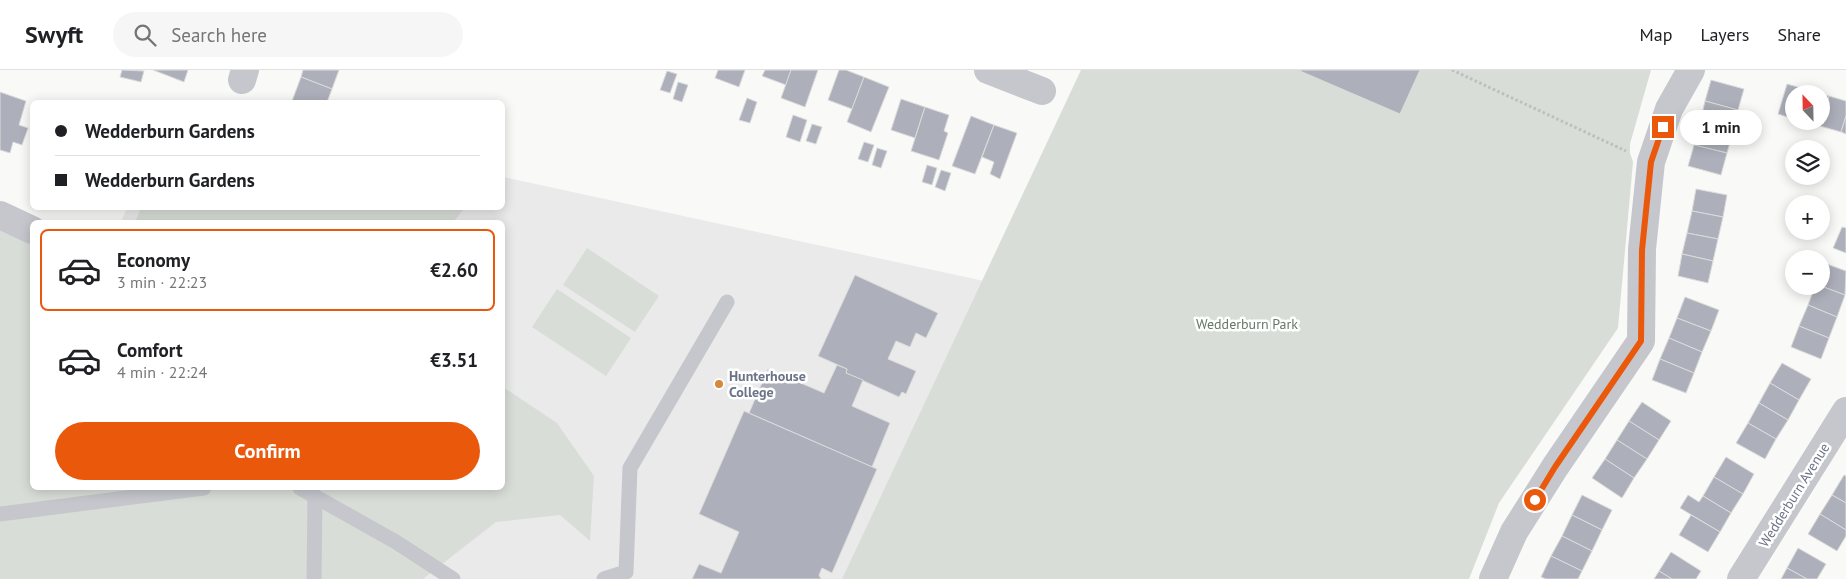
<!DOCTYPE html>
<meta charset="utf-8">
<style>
body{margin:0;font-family:"PT Sans",sans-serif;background:#f6f6f6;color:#202124;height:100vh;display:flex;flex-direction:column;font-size:19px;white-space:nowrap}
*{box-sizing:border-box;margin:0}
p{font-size:16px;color:#757577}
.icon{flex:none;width:28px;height:28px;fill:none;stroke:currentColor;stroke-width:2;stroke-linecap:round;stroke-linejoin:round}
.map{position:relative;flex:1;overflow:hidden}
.details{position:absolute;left:30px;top:150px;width:475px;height:270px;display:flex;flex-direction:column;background:#fff;border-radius:8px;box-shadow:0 2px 12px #0003}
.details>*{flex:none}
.banner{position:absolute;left:30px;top:30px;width:475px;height:110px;border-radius:8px;box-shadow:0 2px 12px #0003;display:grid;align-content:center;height:110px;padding:0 25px;background:#fff}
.needle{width:32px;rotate:338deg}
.tools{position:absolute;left:1785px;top:15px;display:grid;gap:10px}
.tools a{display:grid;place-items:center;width:45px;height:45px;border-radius:50%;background:#fff;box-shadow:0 2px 12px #0003;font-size:25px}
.end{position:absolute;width:22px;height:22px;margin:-11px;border:6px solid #ea580c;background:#fff;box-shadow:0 0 0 2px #fff}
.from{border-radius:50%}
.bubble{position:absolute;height:35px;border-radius:18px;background:#fff;box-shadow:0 2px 12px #0003;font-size:16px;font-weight:700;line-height:35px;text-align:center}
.banner b{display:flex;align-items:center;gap:18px;height:48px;font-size:19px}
.banner b+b{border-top:1px solid #e0e0e0}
.banner i{width:12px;height:12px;background:#202124}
ul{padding:9px 0 0;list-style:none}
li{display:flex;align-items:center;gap:15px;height:82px;margin:0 10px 8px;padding:0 15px;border:2px solid transparent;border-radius:8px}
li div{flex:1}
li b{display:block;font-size:19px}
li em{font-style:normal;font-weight:700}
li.active{border-color:#ea580c}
li>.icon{width:45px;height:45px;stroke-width:1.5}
.button{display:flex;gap:10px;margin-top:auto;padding:10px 25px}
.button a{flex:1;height:58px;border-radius:30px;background:#ea580c;color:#fff;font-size:20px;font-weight:700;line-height:58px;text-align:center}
header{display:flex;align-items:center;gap:30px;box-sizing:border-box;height:70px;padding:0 25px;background:#fff;border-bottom:1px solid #e0e0e0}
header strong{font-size:24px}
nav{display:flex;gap:28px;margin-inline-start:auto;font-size:18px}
.search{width:350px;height:45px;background:#f6f6f6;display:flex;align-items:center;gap:12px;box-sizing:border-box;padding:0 18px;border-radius:28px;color:#757577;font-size:19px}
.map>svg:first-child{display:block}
.built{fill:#eaeaeb}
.green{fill:#d8ded7}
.building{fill:#adb0ba;stroke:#dbdbda}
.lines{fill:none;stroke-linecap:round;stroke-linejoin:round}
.path{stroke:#bdbec2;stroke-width:3;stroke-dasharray:2.5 2.5;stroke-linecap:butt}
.lane{stroke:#c5c7cc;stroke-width:15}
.street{stroke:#c5c7cc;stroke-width:28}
.route{stroke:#ea580c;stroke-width:6}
.poi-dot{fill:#d4893c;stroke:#fff;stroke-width:2}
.labels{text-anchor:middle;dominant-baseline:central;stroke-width:5;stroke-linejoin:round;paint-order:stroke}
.park-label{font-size:14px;fill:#657866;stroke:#fff}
.poi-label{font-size:14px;font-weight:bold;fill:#6b7386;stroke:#fff;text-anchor:start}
.street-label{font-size:14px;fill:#6b7386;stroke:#fff}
</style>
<header>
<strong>Swyft</strong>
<div class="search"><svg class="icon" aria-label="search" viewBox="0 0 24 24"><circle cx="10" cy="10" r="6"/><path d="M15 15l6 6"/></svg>Search here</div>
<nav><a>Map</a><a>Layers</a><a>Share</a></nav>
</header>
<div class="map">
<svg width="1846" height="509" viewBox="0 0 1846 509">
<rect width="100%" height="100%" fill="#f9f9f7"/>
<polygon class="built" points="503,107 984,211 843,509 0,509 32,418 502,418 502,152 121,152 127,138 502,138"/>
<g class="green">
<polygon points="1081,0 1651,0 1630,74 1630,83 1633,92 1618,258 1499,433 1469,509 842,509"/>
<polygon points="141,138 465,138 453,152 135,152"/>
<polygon points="0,158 32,172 32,418 502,418 503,317 557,353 594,406 590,471 560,445 496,452 423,509 0,509"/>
<polygon points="587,178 659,226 635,262 563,215"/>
<polygon points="557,219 631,268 606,306 532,257"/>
</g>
<g class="building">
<polygon points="122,0 144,1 141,12 120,7"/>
<polygon points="153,0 188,0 184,12"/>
<polygon points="303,0 339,0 332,19 301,7"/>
<polygon points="718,0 745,0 739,17 715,8"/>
<polygon points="765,0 791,0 786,15 762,6"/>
<polygon points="791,0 818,0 805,37 781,28"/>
<polygon points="839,0 846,0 864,7 852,39 828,30"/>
<polygon points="1301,0 1420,0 1400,44 1300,1"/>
<polygon points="667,1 677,4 670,23 660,20"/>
<polygon points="301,7 332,19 327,32 298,32 292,31"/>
<polygon points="864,7 889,17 871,62 847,52"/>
<polygon points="1711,10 1744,19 1738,40 1705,31"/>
<polygon points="678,12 688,15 682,32 673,29"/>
<polygon points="1787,14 1808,20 1807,24 1794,24 1794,49 1778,44"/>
<polygon points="0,22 26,31 19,55 28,58 22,75 13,72 10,83 0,80"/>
<polygon points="1821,24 1829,26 1820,56 1803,51 1821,51"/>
<polygon points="1829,26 1846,31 1846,46 1841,62 1820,56"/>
<polygon points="747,28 757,32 750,53 739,50"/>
<polygon points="901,29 925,37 915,68 891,60"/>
<polygon points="1705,31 1738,40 1733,62 1700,53"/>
<polygon points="925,37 949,45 944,61 948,63 939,90 911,81"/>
<polygon points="793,45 807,50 800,72 786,67"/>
<polygon points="971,46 994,55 975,104 952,96"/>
<polygon points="1846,46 1846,64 1841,62"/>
<polygon points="1700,53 1733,62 1727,83 1694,75"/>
<polygon points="812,54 822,57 816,74 806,71"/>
<polygon points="994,55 1017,63 1000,109 990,104 994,92 982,87"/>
<polygon points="864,72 874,75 868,92 858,89"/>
<polygon points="1694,75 1727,83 1721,105 1688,96"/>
<polygon points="877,78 887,81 881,98 872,95"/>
<polygon points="927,95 937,98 932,115 922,112"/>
<polygon points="941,100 951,103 945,121 935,117"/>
<polygon points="1696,119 1727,125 1723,147 1692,141"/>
<polygon points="1692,141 1723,147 1718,169 1687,163"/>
<polygon points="1842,157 1846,158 1846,183 1833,178"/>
<polygon points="1687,163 1718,169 1713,191 1682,184"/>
<polygon points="1682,184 1713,191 1708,213 1678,206"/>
<polygon points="1824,193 1846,201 1845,225 1821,216 1821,200"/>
<polygon points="855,205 938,243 926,268 916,263 910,277 896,271 888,289 916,301 906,324 902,322 899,327 846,303 847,299 818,286"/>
<polygon points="1815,216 1821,216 1845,225 1837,247 1808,235"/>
<polygon points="1685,227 1719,240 1711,261 1677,248"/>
<polygon points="1808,235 1837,247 1829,268 1799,256"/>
<polygon points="1677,248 1711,261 1702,282 1669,268"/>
<polygon points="1799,256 1829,268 1821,289 1791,277"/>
<polygon points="1669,268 1702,282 1694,303 1660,289"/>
<polygon points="1660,289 1694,303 1686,323 1652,310"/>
<polygon points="1782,293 1811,309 1799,330 1770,313"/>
<polygon points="837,295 847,299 846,303 863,310 852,336 890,353 872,397 749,343 768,299 824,323"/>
<polygon points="1770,313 1799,330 1788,350 1759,333"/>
<polygon points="1642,332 1671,351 1659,370 1629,351"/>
<polygon points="1759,333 1788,350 1776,369 1748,353"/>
<polygon points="744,341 877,399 832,503 822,498 819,505 821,509 692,509 699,494 721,503 739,462 699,444"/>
<polygon points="1629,351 1659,370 1647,389 1617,370"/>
<polygon points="1748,353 1776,369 1765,389 1736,373"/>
<polygon points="1617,370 1647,389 1634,408 1605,389"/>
<polygon points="1726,387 1754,404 1743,424 1714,407"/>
<polygon points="1605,389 1634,408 1622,428 1592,408"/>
<polygon points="1844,405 1846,406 1846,433 1832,425"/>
<polygon points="1714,407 1743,424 1731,443 1703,426"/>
<polygon points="1582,425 1612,440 1602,460 1572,445"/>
<polygon points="1688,425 1699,432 1703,426 1731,443 1720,462 1680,438"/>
<polygon points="1832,425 1846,433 1846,460 1820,444"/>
<polygon points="1820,444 1846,460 1846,466 1837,481 1808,464"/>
<polygon points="1572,445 1602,460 1592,481 1562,466"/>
<polygon points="1691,445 1720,462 1708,482 1679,465"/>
<polygon points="1562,466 1592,481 1582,501 1551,486"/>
<polygon points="1798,478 1826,494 1817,509 1807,509 1787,498"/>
<polygon points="1671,482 1701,501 1696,509 1672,509 1659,501"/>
<polygon points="1551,486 1582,501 1578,509 1546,509 1541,507"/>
<polygon points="1787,498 1807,509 1781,509"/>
<polygon points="1659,501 1672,509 1654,509"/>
</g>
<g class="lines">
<polyline class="path" points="1452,0 1626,81"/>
<g class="lane">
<polyline points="300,418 396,472 453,509"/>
<polyline points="0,444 204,418"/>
<polyline points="314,509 315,426"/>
<polyline points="604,509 626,502 630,398 727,232"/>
</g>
<g class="street">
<polyline points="988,0 1042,21"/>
<polyline points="242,10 245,0"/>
<polyline points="0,145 32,160"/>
<polyline points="1493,509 1514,462 1555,397 1641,271 1642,179 1651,92 1669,39 1691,0"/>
<polyline points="1741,509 1846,341"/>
</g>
</g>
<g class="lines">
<polyline class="route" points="1535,430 1555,397 1641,271 1642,180 1651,92 1663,57"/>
</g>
<circle class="poi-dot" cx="719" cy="314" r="5"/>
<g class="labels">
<g class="park-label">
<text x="1247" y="254">Wedderburn Park</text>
</g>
<g class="poi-label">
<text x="729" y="306">Hunterhouse<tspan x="729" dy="16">College</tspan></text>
</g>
<g class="street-label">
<text transform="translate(1794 425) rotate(-58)">Wedderburn Avenue</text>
</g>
</g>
</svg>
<div class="tools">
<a><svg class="needle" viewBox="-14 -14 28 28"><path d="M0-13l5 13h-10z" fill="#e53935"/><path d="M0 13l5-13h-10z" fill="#757577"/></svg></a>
<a><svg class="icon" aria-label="layers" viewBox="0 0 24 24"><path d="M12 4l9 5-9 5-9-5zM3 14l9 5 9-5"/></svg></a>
<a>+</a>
<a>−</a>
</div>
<i class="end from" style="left:1535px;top:430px"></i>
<i class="end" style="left:1663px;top:57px"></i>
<div class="bubble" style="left:1680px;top:40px;width:82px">1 min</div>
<div class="banner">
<b><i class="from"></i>Wedderburn Gardens</b>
<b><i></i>Wedderburn Gardens</b>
</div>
<section class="details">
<ul>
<li class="active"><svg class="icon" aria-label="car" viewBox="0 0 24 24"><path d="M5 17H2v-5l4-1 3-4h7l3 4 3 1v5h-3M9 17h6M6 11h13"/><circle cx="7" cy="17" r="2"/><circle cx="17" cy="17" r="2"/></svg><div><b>Economy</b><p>3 min · 22:23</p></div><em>€2.60</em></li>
<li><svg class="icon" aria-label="car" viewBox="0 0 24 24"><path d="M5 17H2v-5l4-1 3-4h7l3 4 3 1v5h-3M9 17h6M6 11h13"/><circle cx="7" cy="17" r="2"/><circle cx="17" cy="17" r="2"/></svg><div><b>Comfort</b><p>4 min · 22:24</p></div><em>€3.51</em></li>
</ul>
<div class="button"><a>Confirm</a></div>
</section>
</div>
